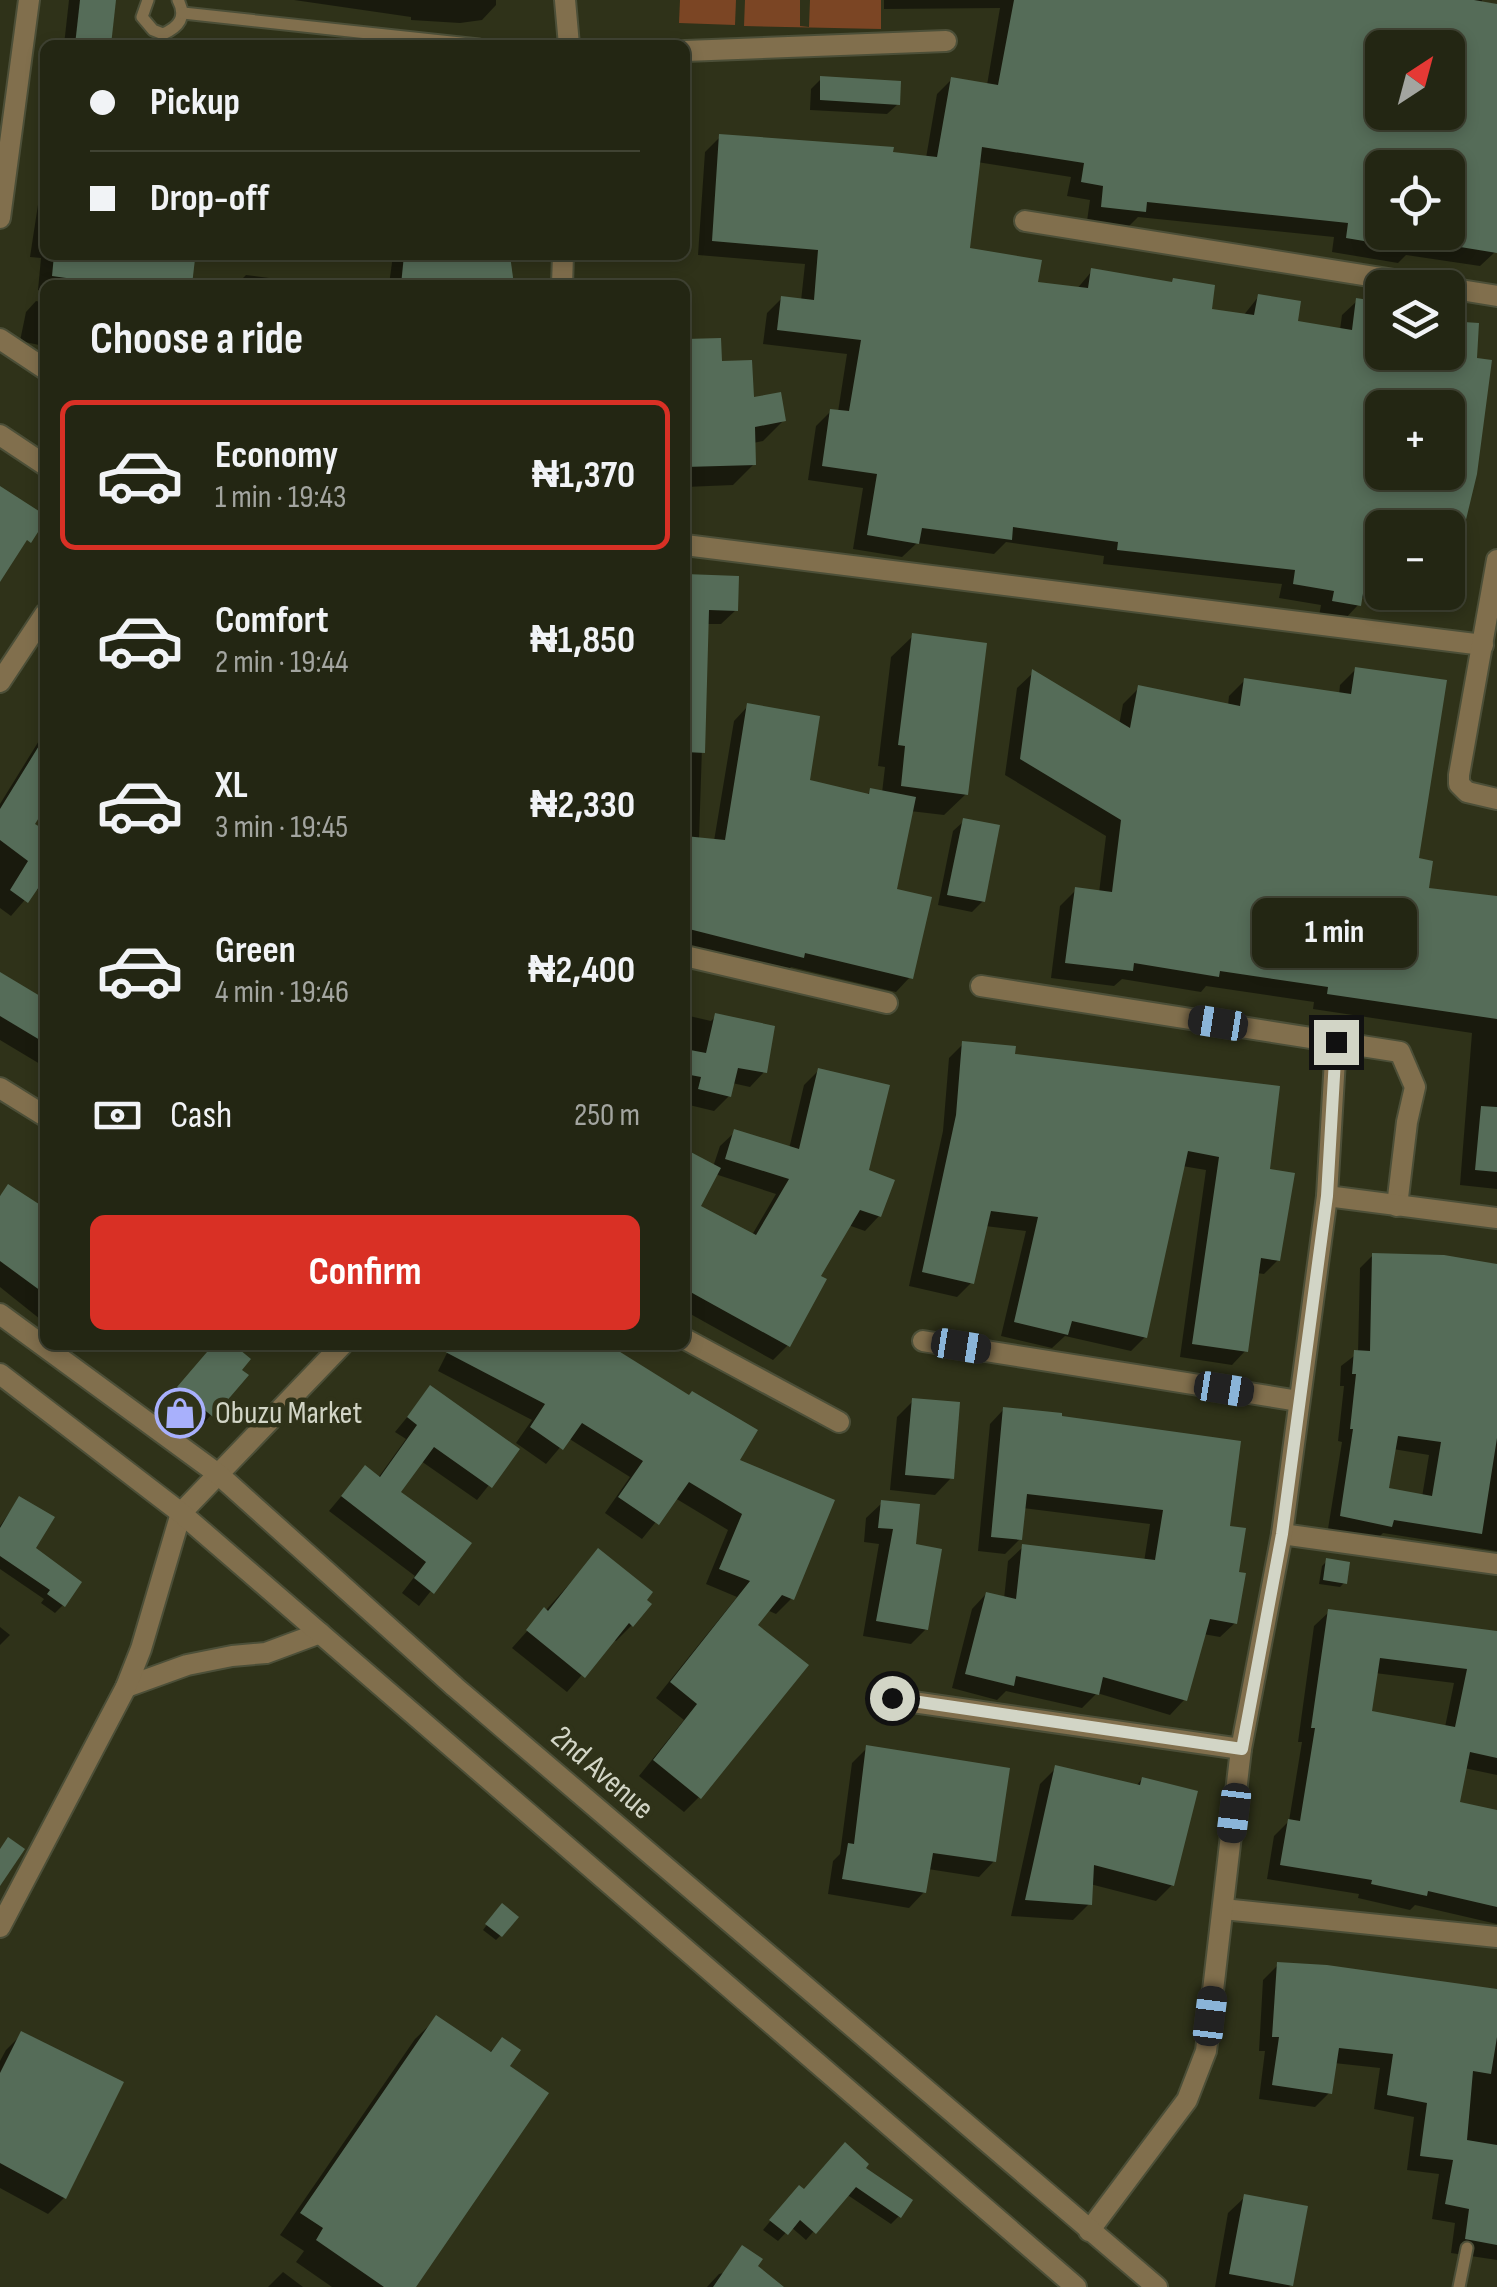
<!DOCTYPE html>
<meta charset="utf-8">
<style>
body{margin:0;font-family:"Sofia Sans Condensed",sans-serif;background:#2f3221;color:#f1f3f6;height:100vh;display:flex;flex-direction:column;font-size:38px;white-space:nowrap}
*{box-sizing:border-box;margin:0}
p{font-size:32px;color:#a3a5a0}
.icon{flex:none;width:55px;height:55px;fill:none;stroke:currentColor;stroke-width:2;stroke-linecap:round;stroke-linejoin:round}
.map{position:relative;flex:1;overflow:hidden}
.panel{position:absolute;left:40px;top:280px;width:650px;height:1070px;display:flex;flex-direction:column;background:#232613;border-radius:15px;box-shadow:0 5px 15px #0003,0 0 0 2px #404333}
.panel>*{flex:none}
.banner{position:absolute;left:40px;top:40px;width:650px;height:220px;border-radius:15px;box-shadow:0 5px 15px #0003,0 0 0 2px #404333;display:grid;align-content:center;height:220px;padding:0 50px;background:#232613}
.needle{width:65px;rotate:36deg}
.tools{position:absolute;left:1365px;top:30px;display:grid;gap:20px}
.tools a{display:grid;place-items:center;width:100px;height:100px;border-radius:15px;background:#232613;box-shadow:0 5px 15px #0003,0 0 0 2px #404333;font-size:50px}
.end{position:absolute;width:45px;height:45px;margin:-22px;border:12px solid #d2d5c6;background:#111;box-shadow:0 0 0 5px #111}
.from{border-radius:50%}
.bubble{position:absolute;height:70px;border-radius:15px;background:#232613;box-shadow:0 5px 15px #0003,0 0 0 2px #404333;font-size:32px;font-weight:700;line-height:70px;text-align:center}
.car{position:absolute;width:30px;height:60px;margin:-30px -15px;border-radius:12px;box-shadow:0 0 8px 2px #0007;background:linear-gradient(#222 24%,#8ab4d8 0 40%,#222 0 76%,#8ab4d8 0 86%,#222 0)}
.banner b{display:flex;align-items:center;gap:35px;height:95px;font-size:38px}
.banner b+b{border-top:2px solid #404333}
.banner i{width:25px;height:25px;background:#f1f3f6}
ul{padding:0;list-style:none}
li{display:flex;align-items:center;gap:30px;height:150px;margin:0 20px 15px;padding:0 30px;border:5px solid transparent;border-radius:15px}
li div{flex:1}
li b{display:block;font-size:38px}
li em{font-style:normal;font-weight:700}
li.selected{border-color:#d93025}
li>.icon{width:90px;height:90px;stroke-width:1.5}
h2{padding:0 50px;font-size:45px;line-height:120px}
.pay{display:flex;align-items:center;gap:25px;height:110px;padding:0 50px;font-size:38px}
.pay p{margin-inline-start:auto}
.cta{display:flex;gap:20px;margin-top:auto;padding:20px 50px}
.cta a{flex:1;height:115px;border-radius:15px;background:#d93025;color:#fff;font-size:40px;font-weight:700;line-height:115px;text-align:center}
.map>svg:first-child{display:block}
.green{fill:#7b4524}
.shadow{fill:#0007;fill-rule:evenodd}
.building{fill:#556c58;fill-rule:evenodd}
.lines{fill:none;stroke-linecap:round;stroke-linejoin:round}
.service-casing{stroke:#4c4f38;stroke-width:15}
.minor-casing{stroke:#4c4f38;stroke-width:24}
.tertiary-casing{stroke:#4c4f38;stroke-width:24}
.service{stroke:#816f4d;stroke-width:11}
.minor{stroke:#816f4d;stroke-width:20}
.tertiary{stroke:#816f4d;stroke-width:20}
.route{stroke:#d2d5c6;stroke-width:12}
.labels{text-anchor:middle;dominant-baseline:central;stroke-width:9;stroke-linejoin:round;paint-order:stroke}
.poi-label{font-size:32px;fill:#d2d5c6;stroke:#2f3219;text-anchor:start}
.street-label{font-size:32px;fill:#d2d5c6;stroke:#2f3219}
</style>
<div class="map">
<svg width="1497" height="2287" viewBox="0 0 1497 2287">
<rect width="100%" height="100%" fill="#2f3219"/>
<g class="green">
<polygon points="680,0 736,0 735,25 679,23"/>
<polygon points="745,0 800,0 800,26 809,27 810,0 881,0 881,29 744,26"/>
</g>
<g class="shadow">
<polygon points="69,0 113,0 108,45 64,45"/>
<polygon points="294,0 496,0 496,5 482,20 460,23 411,20 411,17"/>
<path d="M884 0H1482L1481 4 1497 6V235L1495 252 1480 266 1406 255 1398 263 1332 252 1334 237 1138 217 1129 226 1087 221 1090 200 1067 196 1071 177 977 162 967 250 1035 285 1076 290 1092 271 1209 312 1243 316 1259 296 1295 324 1340 330 1342 315 1357 301 1382 304V352H1448V323L1476 325 1464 514 1450 595 1435 610 1360 597 1358 605 1344 620 1319 616 1321 605 1279 598 1282 584 1103 564 1104 556 1006 542 994 554 917 543 902 557 853 549 863 488 808 480 816 426 831 411 838 412 847 354 763 344 767 313 782 298 801 301 805 264 698 255 705 152 720 137 926 158 937 94 952 79 987 85 1000 8 884 9ZM1382 48H1448V112H1382ZM1382 168H1448V232H1382ZM1382 408H1448V472H1382ZM1382 528H1448V592H1382Z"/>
<polygon points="821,79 898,104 887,114 810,110 811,89"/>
<polygon points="45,159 45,255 147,255 189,285 45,285 45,291 38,290 41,258 30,257"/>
<polygon points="393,255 507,255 510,285 389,285"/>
<polygon points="246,275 322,285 236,285"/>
<polygon points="36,301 45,303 44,346 20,341 26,312"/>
<polygon points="685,341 720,364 751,400 784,420 763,441 753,443 754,464 733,485 685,487"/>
<polygon points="685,576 736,610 721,624 706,624 699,840 714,841 734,721 748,706 807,781 866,796 871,791 882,793 885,767 878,766 891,657 913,636 966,794 944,815 910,811 894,890 910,977 896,992 791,967 787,971 685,945"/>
<polygon points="1356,669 1426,891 1497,899 1497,1189 1460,1185 1472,1033 1313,1009 1314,1002 1206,986 1201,992 1122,979 1114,986 1051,978 1060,906 1076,890 1099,893 1106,836 1005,775 1017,688 1033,673 1119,725 1123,704 1139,688 1228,706 1229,696 1245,680 1339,695 1340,685"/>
<polygon points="45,731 45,803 32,825 45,833 45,894 35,888 11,916 0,908 0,804"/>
<polygon points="964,821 983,901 972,912 938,905 953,831"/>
<polygon points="0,975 45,1002 45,1067 0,1040"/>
<polygon points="685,1015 711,1021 716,1016 764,1072 750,1087 732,1083 729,1096 714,1111 685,1104"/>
<polygon points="963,1044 1012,1057 1268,1171 1278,1260 1264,1274 1257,1273 1246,1350 1232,1365 1180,1357 1206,1170 1182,1166 1145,1337 1131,1351 1065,1336 1052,1348 1001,1336 1026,1231 985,1226 971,1283 957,1297 909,1286 943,1131 949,1058"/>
<path d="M819 1070 866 1172 879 1216 865 1231 848 1225 818 1277 788 1345 773 1360 685 1311V1152L713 1167 720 1146 735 1132 789 1149 804 1085ZM715 1174 776 1194 752 1235 697 1207Z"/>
<polygon points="9,1187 45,1211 45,1323 0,1287 0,1196"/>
<path d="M1373 1255 1497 1266V1551L1383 1533 1377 1539 1328 1529 1342 1442 1338 1441 1344 1386H1340L1341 1366 1358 1353 1360 1268ZM1393 1449 1429 1455 1422 1497 1386 1490Z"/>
<polygon points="215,1345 230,1345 211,1415 201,1426 169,1399"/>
<polygon points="451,1345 604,1345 736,1461 792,1598 776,1614 767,1610 755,1625 699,1797 684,1812 639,1776 684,1720 656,1698 737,1597 706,1584 728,1530 675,1498 642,1539 605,1513 630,1477 568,1438 546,1464 516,1443 532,1420 438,1371"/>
<polygon points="431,1388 517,1450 477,1500 421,1461 397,1493 468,1544 419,1606 402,1593 415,1576 329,1511 365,1468 378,1478 406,1439 395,1432"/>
<polygon points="913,1401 951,1478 935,1495 890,1490 897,1417"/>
<polygon points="1004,1409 1227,1528 1236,1574 1235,1623 1220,1637 1203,1634 1184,1700 1170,1715 1097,1693 1082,1708 1006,1691 997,1700 952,1688 972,1609 986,1594 1004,1599 1008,1561 1023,1547 1144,1562 1150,1524 1023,1508 1020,1539 1005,1554 978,1551 990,1424"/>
<polygon points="19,1499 32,1549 63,1605 55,1613 41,1603 44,1599 0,1569 0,1526"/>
<polygon points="882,1503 913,1546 926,1629 911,1644 863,1636 879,1544 864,1542 866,1518"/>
<polygon points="599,1551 632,1625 616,1641 613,1639 567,1692 512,1648"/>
<polygon points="1327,1561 1345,1582 1340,1587 1319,1584 1322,1566"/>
<path d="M1329 1612 1497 1633V1775L1464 1768 1457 1803 1497 1813V1924L1415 1905 1410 1910 1358 1898 1359 1894 1267 1879 1274 1836 1289 1821 1302 1742H1298L1314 1626ZM1375 1673 1454 1683 1445 1727 1370 1713Z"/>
<polygon points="0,1627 10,1635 0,1645"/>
<polygon points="867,1748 994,1861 979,1877 928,1869 924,1892 909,1908 828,1894 833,1861 840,1854 852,1763"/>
<polygon points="1056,1768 1136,1786 1142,1779 1172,1885 1156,1901 1090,1884 1089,1904 1073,1920 1011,1916 1040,1784"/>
<polygon points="498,1910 500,1936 496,1940 483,1930"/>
<polygon points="1278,1965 1497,1991 1497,2260 1451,2253 1455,2223 1432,2219 1439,2174 1407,2170 1414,2117 1374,2109 1380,2068 1334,2063 1330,2092 1315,2107 1259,2099 1265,2051 1259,2051 1263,1980"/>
<polygon points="437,2018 488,2054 502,2040 507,2067 413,2287 332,2287 296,2262 304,2251 280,2235 415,2039"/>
<polygon points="22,2034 64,2198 48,2214 0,2188 0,2061 6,2050"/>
<polygon points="862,2168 899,2216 891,2224 846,2194 806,2240 791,2227 778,2241 763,2230 791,2196"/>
<polygon points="1245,2197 1291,2285 1289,2287 1215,2287 1228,2213"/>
<polygon points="754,2266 769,2287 707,2287 719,2274"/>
<polygon points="283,2272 303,2287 268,2287"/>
</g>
<g class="building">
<polygon points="80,0 116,0 111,45 75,45"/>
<path d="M1014 0H1474L1497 4V253L1448 245V168H1382V244L1346 238 1348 223 1147 202 1146 212 1101 207 1103 186 1081 182 1084 163 982 147 970 248 1042 260 1038 282 1088 288 1091 268 1172 282 1173 278 1215 285 1212 309 1254 315 1258 294 1301 301 1298 321 1352 330 1356 298 1382 302V352H1448V321L1479 323 1477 358 1492 360 1477 474 1464 528H1382V584L1365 581 1361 606 1332 601 1334 591 1293 584 1295 570 1117 550 1118 542 1013 527 1012 540 922 528 919 544 867 535 877 474 822 466 830 409 849 411 861 340 777 330 781 296 814 300 818 250 712 241 719 134 894 147 893 152 937 157 951 77 998 85ZM1382 48H1458L1448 117 1420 112H1382ZM1382 408H1448V472H1382Z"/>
<polygon points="820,76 901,81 900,105 820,100"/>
<polygon points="54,255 166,255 195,259 192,285 116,285 52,276"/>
<polygon points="404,255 510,255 514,285 401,285"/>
<polygon points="721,338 722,361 752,360 754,397 781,392 786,421 755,427 756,465 685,467 685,339"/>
<polygon points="0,486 45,515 45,521 31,543 27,540 0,582"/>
<polygon points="685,574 739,576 738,611 709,610 705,753 685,752"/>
<polygon points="912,633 987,643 968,795 901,786 905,746 898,745"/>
<polygon points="1355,667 1447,680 1419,858 1433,861 1429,888 1497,896 1497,1019 1327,994 1328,987 1220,971 1219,977 1134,963 1133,971 1065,963 1075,887 1112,892 1121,820 1020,759 1032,669 1130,728 1138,685 1240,706 1244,678 1351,694"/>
<polygon points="747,703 820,716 810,780 869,794 870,788 916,797 897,889 932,897 913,979 805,953 804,958 685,928 685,836 725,840"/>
<polygon points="45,736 45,808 35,824 45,830 45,878 28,903 10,890 28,861 0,840 0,809"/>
<polygon points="963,818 1000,825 985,902 947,895"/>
<polygon points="0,972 45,999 45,1043 0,1016"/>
<polygon points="715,1013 775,1026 767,1073 738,1068 731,1097 698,1089 701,1077 685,1074 685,1049 706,1053"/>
<polygon points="962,1041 1016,1046 1015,1054 1280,1086 1270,1169 1295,1173 1280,1261 1261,1258 1248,1352 1192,1344 1219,1157 1188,1151 1147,1338 1072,1321 1068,1335 1014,1322 1038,1217 991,1211 974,1284 922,1272 956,1115"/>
<polygon points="818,1068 890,1085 869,1170 895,1180 881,1217 860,1210 821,1276 827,1279 790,1347 685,1289 685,1149 721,1168 701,1206 756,1235 789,1179 725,1159 734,1129 799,1149"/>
<polygon points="1481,1106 1497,1107 1497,1172 1475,1170"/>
<polygon points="8,1184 45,1208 45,1294 0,1261 0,1196"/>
<path d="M1372 1253 1444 1255 1497 1264V1438L1482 1534 1394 1520 1392 1527 1340 1516 1353 1429H1350L1356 1374H1352L1354 1350 1370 1351ZM1398 1436 1441 1442 1432 1496 1389 1488Z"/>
<polygon points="213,1345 234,1345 251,1359 242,1370 249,1375 213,1417 177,1387"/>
<polygon points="432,1345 609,1345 689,1395 692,1391 758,1430 740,1460 835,1500 794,1600 782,1595 758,1625 809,1665 701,1799 653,1760 697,1704 670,1682 750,1581 719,1569 742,1514 689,1482 659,1525 618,1497 643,1461 582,1423 563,1450 530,1427 545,1404"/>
<polygon points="430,1385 520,1449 492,1488 434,1447 401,1492 472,1543 434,1594 414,1578 426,1562 341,1496 365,1465 380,1477 417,1425 407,1417"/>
<polygon points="912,1398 960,1402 954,1479 905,1475"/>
<polygon points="1003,1407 1062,1413 1062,1416 1241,1441 1230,1526 1246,1528 1239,1572 1246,1573 1237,1624 1210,1619 1187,1701 1103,1677 1099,1695 1016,1676 1014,1686 965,1674 986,1592 1016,1599 1022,1544 1155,1560 1163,1510 1027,1494 1022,1540 991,1537"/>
<polygon points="19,1496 55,1517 36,1548 82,1582 65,1607 47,1594 50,1590 0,1556 0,1528"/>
<polygon points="881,1500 920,1504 916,1544 942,1549 928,1630 876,1621 893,1529 878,1528"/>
<polygon points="598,1548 653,1592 647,1600 652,1604 633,1627 629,1623 585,1678 526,1630 544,1607 548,1611"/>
<polygon points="1326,1558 1350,1562 1347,1584 1323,1580"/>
<path d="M1328 1609 1497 1631V1758L1470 1752 1460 1802 1497 1810V1907L1428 1891 1427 1896 1371 1884 1372 1880 1280 1865 1288 1819 1300 1821 1315 1728H1311ZM1380 1658 1467 1669 1455 1727 1372 1711Z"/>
<polygon points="866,1745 1010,1768 996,1862 933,1853 926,1893 842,1879 848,1843 854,1844"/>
<polygon points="1055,1765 1140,1785 1142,1777 1198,1791 1174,1886 1094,1865 1092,1905 1025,1900"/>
<polygon points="8,1837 25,1849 0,1886 0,1849"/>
<polygon points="502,1903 519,1917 502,1937 485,1924"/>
<polygon points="1277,1962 1327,1965 1497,1989 1497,2037 1491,2074 1473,2071 1467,2140 1497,2145 1497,2245 1465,2239 1469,2209 1445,2204 1453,2160 1420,2156 1427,2103 1387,2095 1393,2054 1339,2048 1332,2094 1272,2085 1279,2037 1272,2037"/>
<polygon points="436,2015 491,2052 502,2037 521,2050 510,2066 549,2093 416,2287 384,2287 316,2240 323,2228 300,2213"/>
<polygon points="21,2031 124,2082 66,2199 0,2163 0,2073"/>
<polygon points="845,2142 869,2164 866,2168 913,2200 901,2218 856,2187 816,2234 800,2220 788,2235 769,2220 799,2185 804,2189"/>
<polygon points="1244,2194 1308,2206 1293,2286 1229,2274"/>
<polygon points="742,2245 763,2259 758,2266 784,2287 713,2287"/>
</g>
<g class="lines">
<g class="service-casing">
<g id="service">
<path d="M148 0 142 17 153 30 163 34C179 27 187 17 178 0"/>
<polyline points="183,13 479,45"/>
<polyline points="1459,2287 1467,2248"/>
</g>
</g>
<g class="minor-casing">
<g id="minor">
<polyline points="565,0 569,45"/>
<polyline points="685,51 946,41"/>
<polyline points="0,218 29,0"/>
<polyline points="1025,221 1444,288"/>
<polyline points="562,285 563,255"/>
<polyline points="1448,288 1497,296"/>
<polyline points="0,339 45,369"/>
<polyline points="0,435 45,465"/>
<polyline points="685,545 1483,645"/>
<polyline points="1497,560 1459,775 1459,784 1467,792 1497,799"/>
<polyline points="0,682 45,614"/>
<polyline points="685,956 887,1003"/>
<polyline points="981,986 1400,1052 1415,1087 1407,1122 1397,1206"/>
<polyline points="0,1088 45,1116"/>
<polyline points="1327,1196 1497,1218"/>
<polyline points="685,1339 839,1422"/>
<polyline points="923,1341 1299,1401"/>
<polyline points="1282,1534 1497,1564"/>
<polyline points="126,1687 187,1665 232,1656 266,1653 320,1633"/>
<polyline points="892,1699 1241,1749"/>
<polyline points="1223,1909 1497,1937"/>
<polyline points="0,1927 126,1687 141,1649 181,1513 342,1345"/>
<polyline points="1089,2231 1187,2100 1206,2051 1241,1749 1282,1534 1327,1196 1336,1042"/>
</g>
</g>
<g class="tertiary-casing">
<g id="tertiary">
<polyline points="0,1314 218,1474 455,1687 1157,2287"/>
<polyline points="0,1374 181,1513 1076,2287"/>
</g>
</g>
<use href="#service" class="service"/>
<use href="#minor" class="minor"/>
<use href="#tertiary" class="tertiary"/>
</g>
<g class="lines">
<polyline class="route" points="892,1698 1242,1749 1282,1534 1327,1196 1336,1042"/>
</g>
<defs>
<g id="shop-ring" transform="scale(2.5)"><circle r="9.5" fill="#2f3219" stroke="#a8b0fc" stroke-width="1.5"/><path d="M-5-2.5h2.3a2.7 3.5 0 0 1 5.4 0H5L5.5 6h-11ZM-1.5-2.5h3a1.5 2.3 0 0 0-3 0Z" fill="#a8b0fc"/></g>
</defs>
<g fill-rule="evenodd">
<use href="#shop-ring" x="180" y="1413"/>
</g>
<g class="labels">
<g class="poi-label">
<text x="215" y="1413">Obuzu Market</text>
</g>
<g class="street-label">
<text transform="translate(602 1773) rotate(41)">2nd Avenue</text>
</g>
</g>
</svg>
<div class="tools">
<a><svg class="needle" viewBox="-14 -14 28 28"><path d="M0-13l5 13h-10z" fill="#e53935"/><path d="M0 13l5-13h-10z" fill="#a3a5a0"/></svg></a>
<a><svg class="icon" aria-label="locate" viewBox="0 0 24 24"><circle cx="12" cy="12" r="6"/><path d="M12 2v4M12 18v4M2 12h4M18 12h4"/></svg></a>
<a><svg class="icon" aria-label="layers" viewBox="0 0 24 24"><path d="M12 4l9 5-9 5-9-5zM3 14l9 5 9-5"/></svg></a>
<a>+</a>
<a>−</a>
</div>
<i class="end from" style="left:892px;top:1698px"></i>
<i class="end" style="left:1336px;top:1042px"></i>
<div class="bubble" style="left:1252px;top:898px;width:165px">1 min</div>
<i class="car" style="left:1218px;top:1023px;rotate:279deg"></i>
<i class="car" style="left:961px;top:1346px;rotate:99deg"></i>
<i class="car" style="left:1224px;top:1389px;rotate:99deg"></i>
<i class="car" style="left:1234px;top:1813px;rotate:187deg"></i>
<i class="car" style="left:1210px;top:2016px;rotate:7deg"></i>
<div class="banner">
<b><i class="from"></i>Pickup</b>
<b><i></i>Drop-off</b>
</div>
<section class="panel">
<h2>Choose a ride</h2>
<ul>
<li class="selected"><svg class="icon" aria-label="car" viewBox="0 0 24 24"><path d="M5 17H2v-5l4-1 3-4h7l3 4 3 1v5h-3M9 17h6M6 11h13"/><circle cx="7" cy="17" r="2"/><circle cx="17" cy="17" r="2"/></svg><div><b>Economy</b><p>1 min · 19:43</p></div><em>₦1,370</em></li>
<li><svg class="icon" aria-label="car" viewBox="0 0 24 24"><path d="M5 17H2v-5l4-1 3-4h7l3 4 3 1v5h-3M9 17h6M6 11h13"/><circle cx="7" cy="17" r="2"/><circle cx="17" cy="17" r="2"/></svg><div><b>Comfort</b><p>2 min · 19:44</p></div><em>₦1,850</em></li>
<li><svg class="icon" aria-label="car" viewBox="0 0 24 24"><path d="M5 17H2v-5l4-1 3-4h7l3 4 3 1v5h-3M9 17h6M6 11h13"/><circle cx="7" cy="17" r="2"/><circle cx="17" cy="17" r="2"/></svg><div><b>XL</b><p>3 min · 19:45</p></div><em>₦2,330</em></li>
<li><svg class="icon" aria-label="car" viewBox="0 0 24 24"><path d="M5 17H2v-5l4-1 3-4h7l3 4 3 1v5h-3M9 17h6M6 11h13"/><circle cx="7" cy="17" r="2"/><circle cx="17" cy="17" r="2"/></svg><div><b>Green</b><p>4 min · 19:46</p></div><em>₦2,400</em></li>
</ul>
<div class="pay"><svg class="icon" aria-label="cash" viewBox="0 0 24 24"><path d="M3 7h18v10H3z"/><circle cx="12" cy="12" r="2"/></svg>Cash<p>250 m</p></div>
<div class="cta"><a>Confirm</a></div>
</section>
</div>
